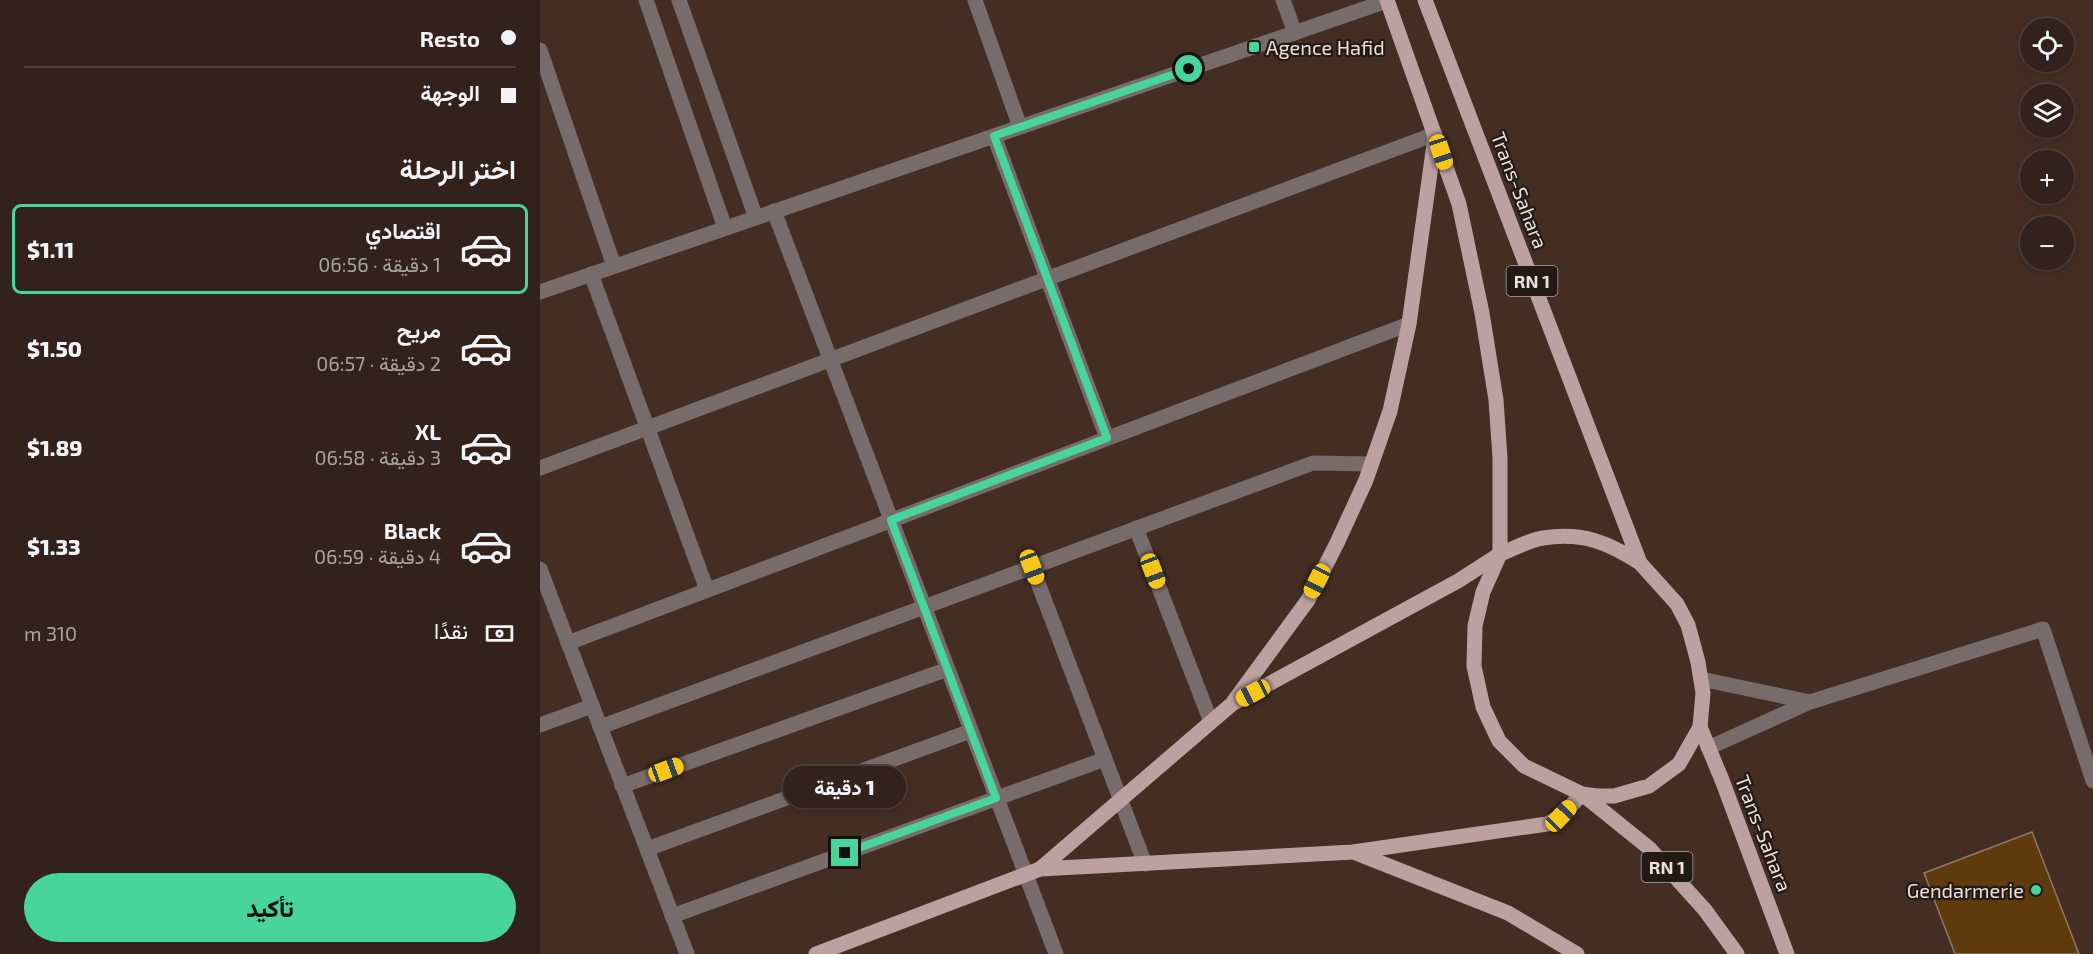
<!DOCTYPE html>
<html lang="ar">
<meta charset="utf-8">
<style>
body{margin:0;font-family:"Exo 2",Vazirmatn,sans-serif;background:#3b2a24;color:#f1f3f6;direction:rtl;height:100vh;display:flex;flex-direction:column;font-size:22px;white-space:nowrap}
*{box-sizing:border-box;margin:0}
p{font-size:20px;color:#a9a4a3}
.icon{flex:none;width:33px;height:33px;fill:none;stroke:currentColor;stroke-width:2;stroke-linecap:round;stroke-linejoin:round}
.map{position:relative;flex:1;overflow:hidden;direction:ltr}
.details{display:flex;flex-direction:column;background:#33221b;width:540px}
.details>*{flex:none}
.banner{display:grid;align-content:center;height:132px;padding:0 24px;background:#33221b}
.buttons{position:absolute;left:1480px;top:18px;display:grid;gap:12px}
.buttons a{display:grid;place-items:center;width:54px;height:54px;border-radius:50%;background:#33221b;box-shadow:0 3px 9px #0003,0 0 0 2px #4e3f3a;font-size:30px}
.end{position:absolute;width:27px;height:27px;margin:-14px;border:8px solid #48d49d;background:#111;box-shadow:0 0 0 3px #111}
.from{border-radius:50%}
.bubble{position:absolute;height:42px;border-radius:21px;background:#33221b;box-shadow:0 3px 9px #0003,0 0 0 2px #4e3f3a;font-size:20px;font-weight:800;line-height:42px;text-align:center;direction:rtl}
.car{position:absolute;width:18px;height:36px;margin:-18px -9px;border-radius:8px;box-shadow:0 0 4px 2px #0007;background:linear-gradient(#f5c518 24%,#345 0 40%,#f5c518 0 76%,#345 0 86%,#f5c518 0)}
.banner b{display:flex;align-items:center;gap:21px;height:57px;font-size:22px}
.banner b+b{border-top:2px solid #4e3f3a}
.banner i{width:15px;height:15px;background:#f1f3f6}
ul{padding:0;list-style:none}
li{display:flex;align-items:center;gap:18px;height:90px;margin:0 12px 9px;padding:0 12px;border:3px solid transparent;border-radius:9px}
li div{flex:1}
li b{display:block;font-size:22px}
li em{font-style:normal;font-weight:800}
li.current{border-color:#48d49d}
li>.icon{width:54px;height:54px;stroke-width:1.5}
h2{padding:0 24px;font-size:27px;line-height:72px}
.pay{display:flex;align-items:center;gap:15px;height:66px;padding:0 24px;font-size:22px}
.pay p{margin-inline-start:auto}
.button{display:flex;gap:12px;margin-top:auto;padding:12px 24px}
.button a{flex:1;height:69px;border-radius:36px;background:#48d49d;color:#111;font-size:24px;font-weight:800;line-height:69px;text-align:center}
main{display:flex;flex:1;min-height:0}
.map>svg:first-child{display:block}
.building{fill:#5f3a0c;stroke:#8c7965;stroke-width:1.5}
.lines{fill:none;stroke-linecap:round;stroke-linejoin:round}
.minor{stroke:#786b6b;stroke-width:15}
.major{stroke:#bca1a0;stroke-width:15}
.route{stroke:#48d49d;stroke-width:8}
.poi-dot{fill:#48d49d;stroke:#231915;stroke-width:2}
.labels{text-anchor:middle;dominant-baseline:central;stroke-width:4.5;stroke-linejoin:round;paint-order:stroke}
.shield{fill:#231915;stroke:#b1a49e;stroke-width:1.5}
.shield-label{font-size:18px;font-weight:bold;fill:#eedfd9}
.poi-label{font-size:20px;fill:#eedfd9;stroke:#231915;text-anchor:start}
.street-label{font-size:20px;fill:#eedfd9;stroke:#231915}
</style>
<main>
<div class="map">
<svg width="1553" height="954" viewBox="0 0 1553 954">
<rect width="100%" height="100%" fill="#442e24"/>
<polygon class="building" points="1492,832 1539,954 1415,954 1384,873"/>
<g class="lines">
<g class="minor">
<polyline points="106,0 185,228"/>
<polyline points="139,0 216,218"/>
<polyline points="435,0 480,127"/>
<polyline points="743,0 755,33"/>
<polyline points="0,50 74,266"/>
<polyline points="454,136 567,438"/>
<polyline points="234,211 516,954"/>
<polyline points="51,274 167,590"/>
<polyline points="0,292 847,1"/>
<polyline points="0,468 895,134"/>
<polyline points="596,528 671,722"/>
<polyline points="492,567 605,864"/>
<polyline points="0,569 147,954"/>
<polyline points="28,643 869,324"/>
<polyline points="1161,679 1270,702"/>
<polyline points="0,725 52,706"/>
<polyline points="60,727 773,463 831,464"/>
<polyline points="1168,748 1270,702 1503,629 1553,781"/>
<polyline points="82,786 408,669"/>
<polyline points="107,849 431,731"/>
<polyline points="132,916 565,759"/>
</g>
<g class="major">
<path d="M885 0 1100 563 1137 604 1148 625 1158 662 1163 693 1160 727 1139 764 1109 786 1074 796H1057L1042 794 984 766 959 741 943 707 934 666 935 626 943 592 960 554C974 549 989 540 1003 538 1043 532 1067 542 1100 563"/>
<polyline points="694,701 768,600 797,543 826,480 850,411 869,324 895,137"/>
<polyline points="1160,727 1182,780 1247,954"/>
<polyline points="816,853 968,913 1037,954"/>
<polyline points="500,869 692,704 918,581 960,554 960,458 956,400 942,313 919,204 847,0"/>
<polyline points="276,954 500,869 813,852 1007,824 1021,816 1042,794 1109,848 1165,910 1197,954"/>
</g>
</g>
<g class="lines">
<polyline class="route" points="305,853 456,798 351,520 567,438 454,136 649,69"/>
</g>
<g class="poi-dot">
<rect x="708" y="41" width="12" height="12" rx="3"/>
<circle cx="1496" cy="890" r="6"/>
</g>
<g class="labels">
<g class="shield">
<rect x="966.5" y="266" width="51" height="30" rx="4.5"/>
<rect x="1101.5" y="852" width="51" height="30" rx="4.5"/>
</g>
<g class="shield-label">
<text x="992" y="281">RN 1</text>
<text x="1127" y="867">RN 1</text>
</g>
<g class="poi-label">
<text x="726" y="47">Agence Hafid</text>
<text x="1484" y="890" text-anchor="end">Gendarmerie</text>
</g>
<g class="street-label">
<text transform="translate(980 190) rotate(69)">Trans-Sahara</text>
<text transform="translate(1224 833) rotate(69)">Trans-Sahara</text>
</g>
</g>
</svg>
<div class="buttons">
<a><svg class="icon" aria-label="locate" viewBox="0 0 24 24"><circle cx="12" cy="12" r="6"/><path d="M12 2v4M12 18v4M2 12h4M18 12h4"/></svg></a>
<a><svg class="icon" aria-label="layers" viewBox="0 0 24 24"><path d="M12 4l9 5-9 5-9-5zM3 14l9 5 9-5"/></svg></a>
<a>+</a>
<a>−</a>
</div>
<i class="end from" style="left:649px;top:69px"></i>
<i class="end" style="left:305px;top:853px"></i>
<div class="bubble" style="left:243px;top:766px;width:123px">1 دقيقة</div>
<i class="car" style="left:901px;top:152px;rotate:162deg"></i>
<i class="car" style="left:492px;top:567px;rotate:159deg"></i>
<i class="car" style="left:613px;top:571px;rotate:159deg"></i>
<i class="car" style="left:777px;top:581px;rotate:207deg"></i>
<i class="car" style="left:713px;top:693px;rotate:242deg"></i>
<i class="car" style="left:126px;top:770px;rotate:70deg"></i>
<i class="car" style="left:1021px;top:816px;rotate:44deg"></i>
</div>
<section class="details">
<div class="banner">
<b><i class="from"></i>Resto</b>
<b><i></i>الوجهة</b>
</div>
<h2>اختر الرحلة</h2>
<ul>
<li class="current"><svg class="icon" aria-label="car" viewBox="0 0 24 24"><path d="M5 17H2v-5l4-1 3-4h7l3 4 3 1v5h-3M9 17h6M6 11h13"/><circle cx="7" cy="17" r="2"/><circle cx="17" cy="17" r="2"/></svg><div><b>اقتصادي</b><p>1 دقيقة · 06:56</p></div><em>$1.11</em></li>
<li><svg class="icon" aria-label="car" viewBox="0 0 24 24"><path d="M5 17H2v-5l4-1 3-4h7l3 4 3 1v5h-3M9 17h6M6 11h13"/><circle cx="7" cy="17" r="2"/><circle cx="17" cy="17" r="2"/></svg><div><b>مريح</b><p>2 دقيقة · 06:57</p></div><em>$1.50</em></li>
<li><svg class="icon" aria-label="car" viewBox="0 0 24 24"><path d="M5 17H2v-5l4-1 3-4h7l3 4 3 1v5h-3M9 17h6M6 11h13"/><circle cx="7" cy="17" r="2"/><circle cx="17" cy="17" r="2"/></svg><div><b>XL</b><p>3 دقيقة · 06:58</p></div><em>$1.89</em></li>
<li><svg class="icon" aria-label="car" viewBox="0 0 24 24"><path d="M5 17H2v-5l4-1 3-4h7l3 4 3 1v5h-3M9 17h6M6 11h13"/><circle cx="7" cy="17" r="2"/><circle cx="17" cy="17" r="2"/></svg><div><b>Black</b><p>4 دقيقة · 06:59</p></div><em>$1.33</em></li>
</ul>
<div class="pay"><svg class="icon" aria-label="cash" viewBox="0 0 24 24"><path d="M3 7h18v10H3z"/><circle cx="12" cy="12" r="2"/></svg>نقدًا<p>310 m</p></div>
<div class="button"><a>تأكيد</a></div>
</section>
</main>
